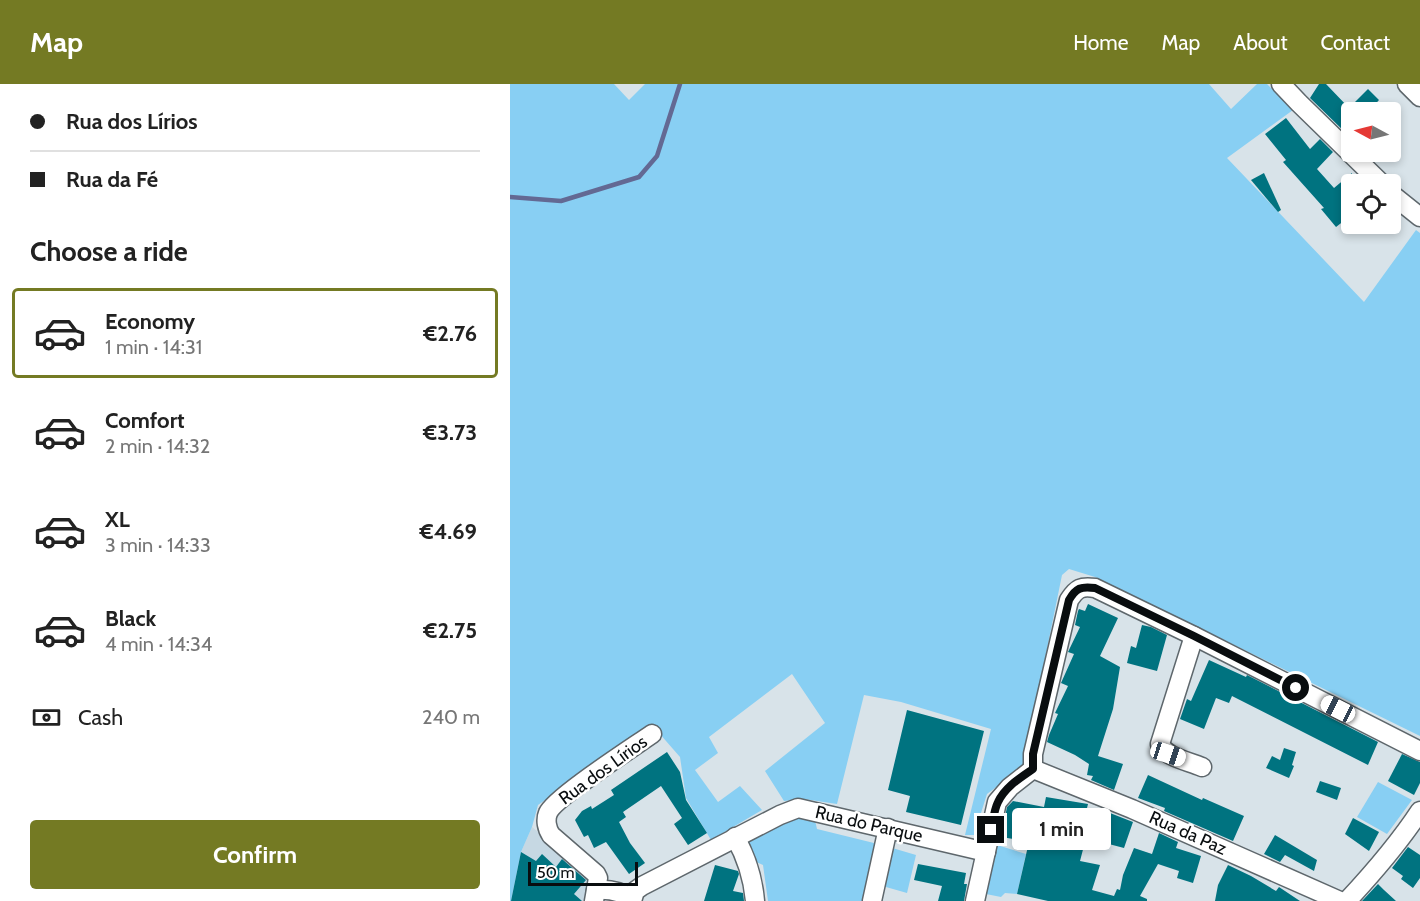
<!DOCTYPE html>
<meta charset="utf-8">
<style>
body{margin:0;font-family:Cabin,sans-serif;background:#f2f2f2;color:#222;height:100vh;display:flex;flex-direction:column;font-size:22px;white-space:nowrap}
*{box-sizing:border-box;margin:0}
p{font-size:20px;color:#767676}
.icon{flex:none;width:33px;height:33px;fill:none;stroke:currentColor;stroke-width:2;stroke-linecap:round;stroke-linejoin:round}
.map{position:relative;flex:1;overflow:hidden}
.side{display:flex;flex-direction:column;background:#fff;width:510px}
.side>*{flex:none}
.hud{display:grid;align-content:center;height:132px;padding:0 30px;background:#fff}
.needle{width:39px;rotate:277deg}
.controls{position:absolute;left:831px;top:18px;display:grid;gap:12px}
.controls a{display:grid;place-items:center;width:60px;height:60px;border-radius:6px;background:#fff;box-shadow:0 3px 9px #0003;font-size:30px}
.scale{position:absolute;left:18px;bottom:15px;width:110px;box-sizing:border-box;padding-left:6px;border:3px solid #090d0f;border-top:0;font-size:16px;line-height:21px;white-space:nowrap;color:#090d0f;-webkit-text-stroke:4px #fff;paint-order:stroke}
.end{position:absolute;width:27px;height:27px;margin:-14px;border:8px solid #090d0f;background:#fff;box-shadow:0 0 0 3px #fff}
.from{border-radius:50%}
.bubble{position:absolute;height:42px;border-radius:6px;background:#fff;box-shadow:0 3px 9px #0003;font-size:20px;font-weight:800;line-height:42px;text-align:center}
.car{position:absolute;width:18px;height:36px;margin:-18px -9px;border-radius:8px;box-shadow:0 0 4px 2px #0007;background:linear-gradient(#fff 24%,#345 0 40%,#fff 0 76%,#345 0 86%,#fff 0)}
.hud b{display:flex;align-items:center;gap:21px;height:57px;font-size:22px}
.hud b+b{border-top:2px solid #e0e0e0}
.hud i{width:15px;height:15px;background:#222}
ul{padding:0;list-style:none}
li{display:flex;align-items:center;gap:18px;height:90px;margin:0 12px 9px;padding:0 18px;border:3px solid transparent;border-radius:6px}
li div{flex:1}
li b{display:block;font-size:22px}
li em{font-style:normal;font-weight:800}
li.selected{border-color:#747a23}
li>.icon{width:54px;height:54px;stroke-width:1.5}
h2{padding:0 30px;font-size:27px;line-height:72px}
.pay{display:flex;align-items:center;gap:15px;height:66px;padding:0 30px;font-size:22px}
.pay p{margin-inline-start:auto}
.button{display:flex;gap:12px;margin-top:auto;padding:12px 30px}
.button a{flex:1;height:69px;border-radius:6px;background:#747a23;color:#fff;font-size:24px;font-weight:800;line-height:69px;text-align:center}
header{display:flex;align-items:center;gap:36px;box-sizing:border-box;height:84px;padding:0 30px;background:#747a23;color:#fff}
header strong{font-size:28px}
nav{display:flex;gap:33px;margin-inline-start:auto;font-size:21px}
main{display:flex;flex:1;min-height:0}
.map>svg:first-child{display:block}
.built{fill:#c6d8e3}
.green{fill:#88cff3}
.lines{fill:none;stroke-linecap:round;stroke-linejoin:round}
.stream{stroke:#636993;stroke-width:4.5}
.building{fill:#007380}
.minor-casing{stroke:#5e676c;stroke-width:21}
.minor{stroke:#fff;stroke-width:18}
.route{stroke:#090d0f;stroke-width:8}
.labels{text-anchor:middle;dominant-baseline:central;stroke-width:5;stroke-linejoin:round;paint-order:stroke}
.street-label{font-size:18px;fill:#090d0f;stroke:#fff}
</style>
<header>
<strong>Map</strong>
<nav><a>Home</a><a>Map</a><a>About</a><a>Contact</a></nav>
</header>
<main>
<section class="side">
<div class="hud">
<b><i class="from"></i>Rua dos Lírios</b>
<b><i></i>Rua da Fé</b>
</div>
<h2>Choose a ride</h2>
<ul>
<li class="selected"><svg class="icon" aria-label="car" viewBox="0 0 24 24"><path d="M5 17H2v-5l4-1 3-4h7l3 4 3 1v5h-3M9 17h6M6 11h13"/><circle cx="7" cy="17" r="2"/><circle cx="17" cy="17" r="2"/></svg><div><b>Economy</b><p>1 min · 14:31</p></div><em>€2.76</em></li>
<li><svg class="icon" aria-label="car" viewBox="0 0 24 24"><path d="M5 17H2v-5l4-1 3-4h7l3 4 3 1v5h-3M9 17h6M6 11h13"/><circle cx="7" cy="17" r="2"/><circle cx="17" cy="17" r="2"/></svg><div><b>Comfort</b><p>2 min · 14:32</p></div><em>€3.73</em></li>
<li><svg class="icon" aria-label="car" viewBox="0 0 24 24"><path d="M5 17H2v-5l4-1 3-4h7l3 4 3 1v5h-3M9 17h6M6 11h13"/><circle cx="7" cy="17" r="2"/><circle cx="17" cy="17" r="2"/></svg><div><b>XL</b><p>3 min · 14:33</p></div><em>€4.69</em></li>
<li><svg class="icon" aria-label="car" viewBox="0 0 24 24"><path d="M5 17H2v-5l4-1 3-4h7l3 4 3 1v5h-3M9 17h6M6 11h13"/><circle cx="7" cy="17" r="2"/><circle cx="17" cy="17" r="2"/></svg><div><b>Black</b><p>4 min · 14:34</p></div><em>€2.75</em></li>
</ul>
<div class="pay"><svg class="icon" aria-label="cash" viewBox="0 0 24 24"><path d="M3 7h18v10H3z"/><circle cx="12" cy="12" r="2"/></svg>Cash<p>240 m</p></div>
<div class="button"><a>Confirm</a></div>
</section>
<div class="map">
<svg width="910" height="817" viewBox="0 0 910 817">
<rect width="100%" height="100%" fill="#d8e3e9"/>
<polygon class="built" points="22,743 84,795 79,817 1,817 11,768"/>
<g class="green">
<polygon points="0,0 104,0 119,16 135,0 699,0 721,25 747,0 757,0 783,26 717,74 854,218 906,146 910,149 910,652 585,493 559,485 552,491 513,683 477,710 464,751 455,751 481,645 391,618 354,611 327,720 294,715 274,717 255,687 315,639 282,590 199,653 208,669 185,686 208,718 230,702 252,726 201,756 176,714 170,673 142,641 28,721 22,743 11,768 1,817 0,817"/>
<polygon points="868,698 902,716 877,750 847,733"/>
<polygon points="284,731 304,732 307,745 368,760 356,817 258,817 253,781 244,777 239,758 241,753"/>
<polygon points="484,760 516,770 507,810 495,809 491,813 476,810"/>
<polygon points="379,763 406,771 397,809 369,801"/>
</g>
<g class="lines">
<polyline class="stream" points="0,113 51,117 129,93 147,72 170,0"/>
</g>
<g class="building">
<polygon points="809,0 816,0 839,24 858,5 869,16 858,28 842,28 842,50 839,52 800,14"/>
<polygon points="776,34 800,65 810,55 823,68 807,85 824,104 842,89 842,144 835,136 826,143 811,125 814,124 773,78 776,76 755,50"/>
<polygon points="754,89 771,126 768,128 741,96"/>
<polygon points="578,520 608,534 590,572 610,583 603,625 588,672 613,680 604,706 581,696 583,692 577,691 579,680 565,671 537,658 539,651 548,630 545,629 558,602 551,599 564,570 558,568 570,543 565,541 568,527 569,525 575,527"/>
<polygon points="632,541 641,543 657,551 647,587 617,579 621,562 626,564"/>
<polygon points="699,576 736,593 737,591 868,658 858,681 722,612 719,619 706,614 694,645 670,635 677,615 681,617"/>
<polygon points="397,626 474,647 451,741 396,728 400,712 378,706"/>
<polygon points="774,664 786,668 782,681 784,682 779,694 756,684 762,672 770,676"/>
<polygon points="157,668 170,688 176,716 197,749 178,761 164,740 172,734 151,702 113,728 116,733 109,738 120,759 135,779 119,790 96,758 84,764 78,751 74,753 65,736 72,727 81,722 82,725 104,711 101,706"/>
<polygon points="892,670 910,678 910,699 904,711 878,697"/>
<polygon points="638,691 692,716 693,714 734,732 723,757 654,727 655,724 628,714"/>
<polygon points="810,697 831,704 827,716 806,708"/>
<polygon points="536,713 578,720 577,724 600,729 623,738 614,764 576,754 570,777 590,781 582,806 604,812 607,805 610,806 613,791 624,764 642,770 649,749 668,758 666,764 691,772 683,799 667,794 669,787 648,780 630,812 637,815 637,817 538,817 507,810 518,762 508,760 509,756 491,753 497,723 503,717 534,723"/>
<polygon points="843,734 869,748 859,767 835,750"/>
<polygon points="765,751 807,776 804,787 775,771 770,778 754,770"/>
<polygon points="898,763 910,771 910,794 903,804 891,795 893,792 882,784"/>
<polygon points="11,768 26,777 32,770 46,783 52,775 76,796 64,810 72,817 1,817"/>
<polygon points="408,780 456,789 454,800 457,800 454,817 428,817 432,802 404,796"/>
<polygon points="205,781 228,787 229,790 223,807 233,809 234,817 194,817"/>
<polygon points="718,781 741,792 766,807 769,803 790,817 705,817 708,801"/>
<polygon points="868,800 874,806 886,817 852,817"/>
</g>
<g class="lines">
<g class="minor-casing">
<g id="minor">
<polyline points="771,0 789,19 872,100"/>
<polyline points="897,0 910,13"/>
<polyline points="880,109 910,133"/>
<path d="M684 552 650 660C656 674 679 677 692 683"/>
<path d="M523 685V670L559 516C567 504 571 502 585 504L684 552 910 667"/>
<polyline points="523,685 622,725 830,817"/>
<path d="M225 753C237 774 243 794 245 817"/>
<path d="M86 806C100 805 111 807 122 815"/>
<path d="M84 817 88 794 86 790 41 751C37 745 35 736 38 729 44 714 125 662 142 650"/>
<polyline points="122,817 125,807 132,802 270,731 288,724 476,768"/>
<polyline points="362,817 378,744"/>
<polyline points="465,817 487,718 500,703 523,685"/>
<path d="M837 817C864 788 889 759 910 727"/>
</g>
</g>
<use href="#minor" class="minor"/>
</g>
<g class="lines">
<path class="route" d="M481 746C483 737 484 726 488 718 495 703 510 694 523 685V670L559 516C566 504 571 502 585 504L684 552 786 604"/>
</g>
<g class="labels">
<g class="street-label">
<text transform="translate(93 686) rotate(-36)">Rua dos Lírios</text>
<text transform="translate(359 740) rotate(13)">Rua do Parque</text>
<text transform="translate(678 749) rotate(24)">Rua da Paz</text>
</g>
</g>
</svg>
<div class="controls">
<a><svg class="needle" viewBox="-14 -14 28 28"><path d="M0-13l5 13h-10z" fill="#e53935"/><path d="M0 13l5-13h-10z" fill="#767676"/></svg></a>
<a><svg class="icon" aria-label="locate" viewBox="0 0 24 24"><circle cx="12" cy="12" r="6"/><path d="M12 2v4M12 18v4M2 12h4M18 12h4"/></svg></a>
</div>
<div class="scale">50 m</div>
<i class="end from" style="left:786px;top:604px"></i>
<i class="end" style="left:481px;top:746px"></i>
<div class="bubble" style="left:502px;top:724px;width:99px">1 min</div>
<i class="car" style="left:828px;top:625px;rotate:297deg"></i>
<i class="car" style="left:658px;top:670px;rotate:108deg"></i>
</div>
</main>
